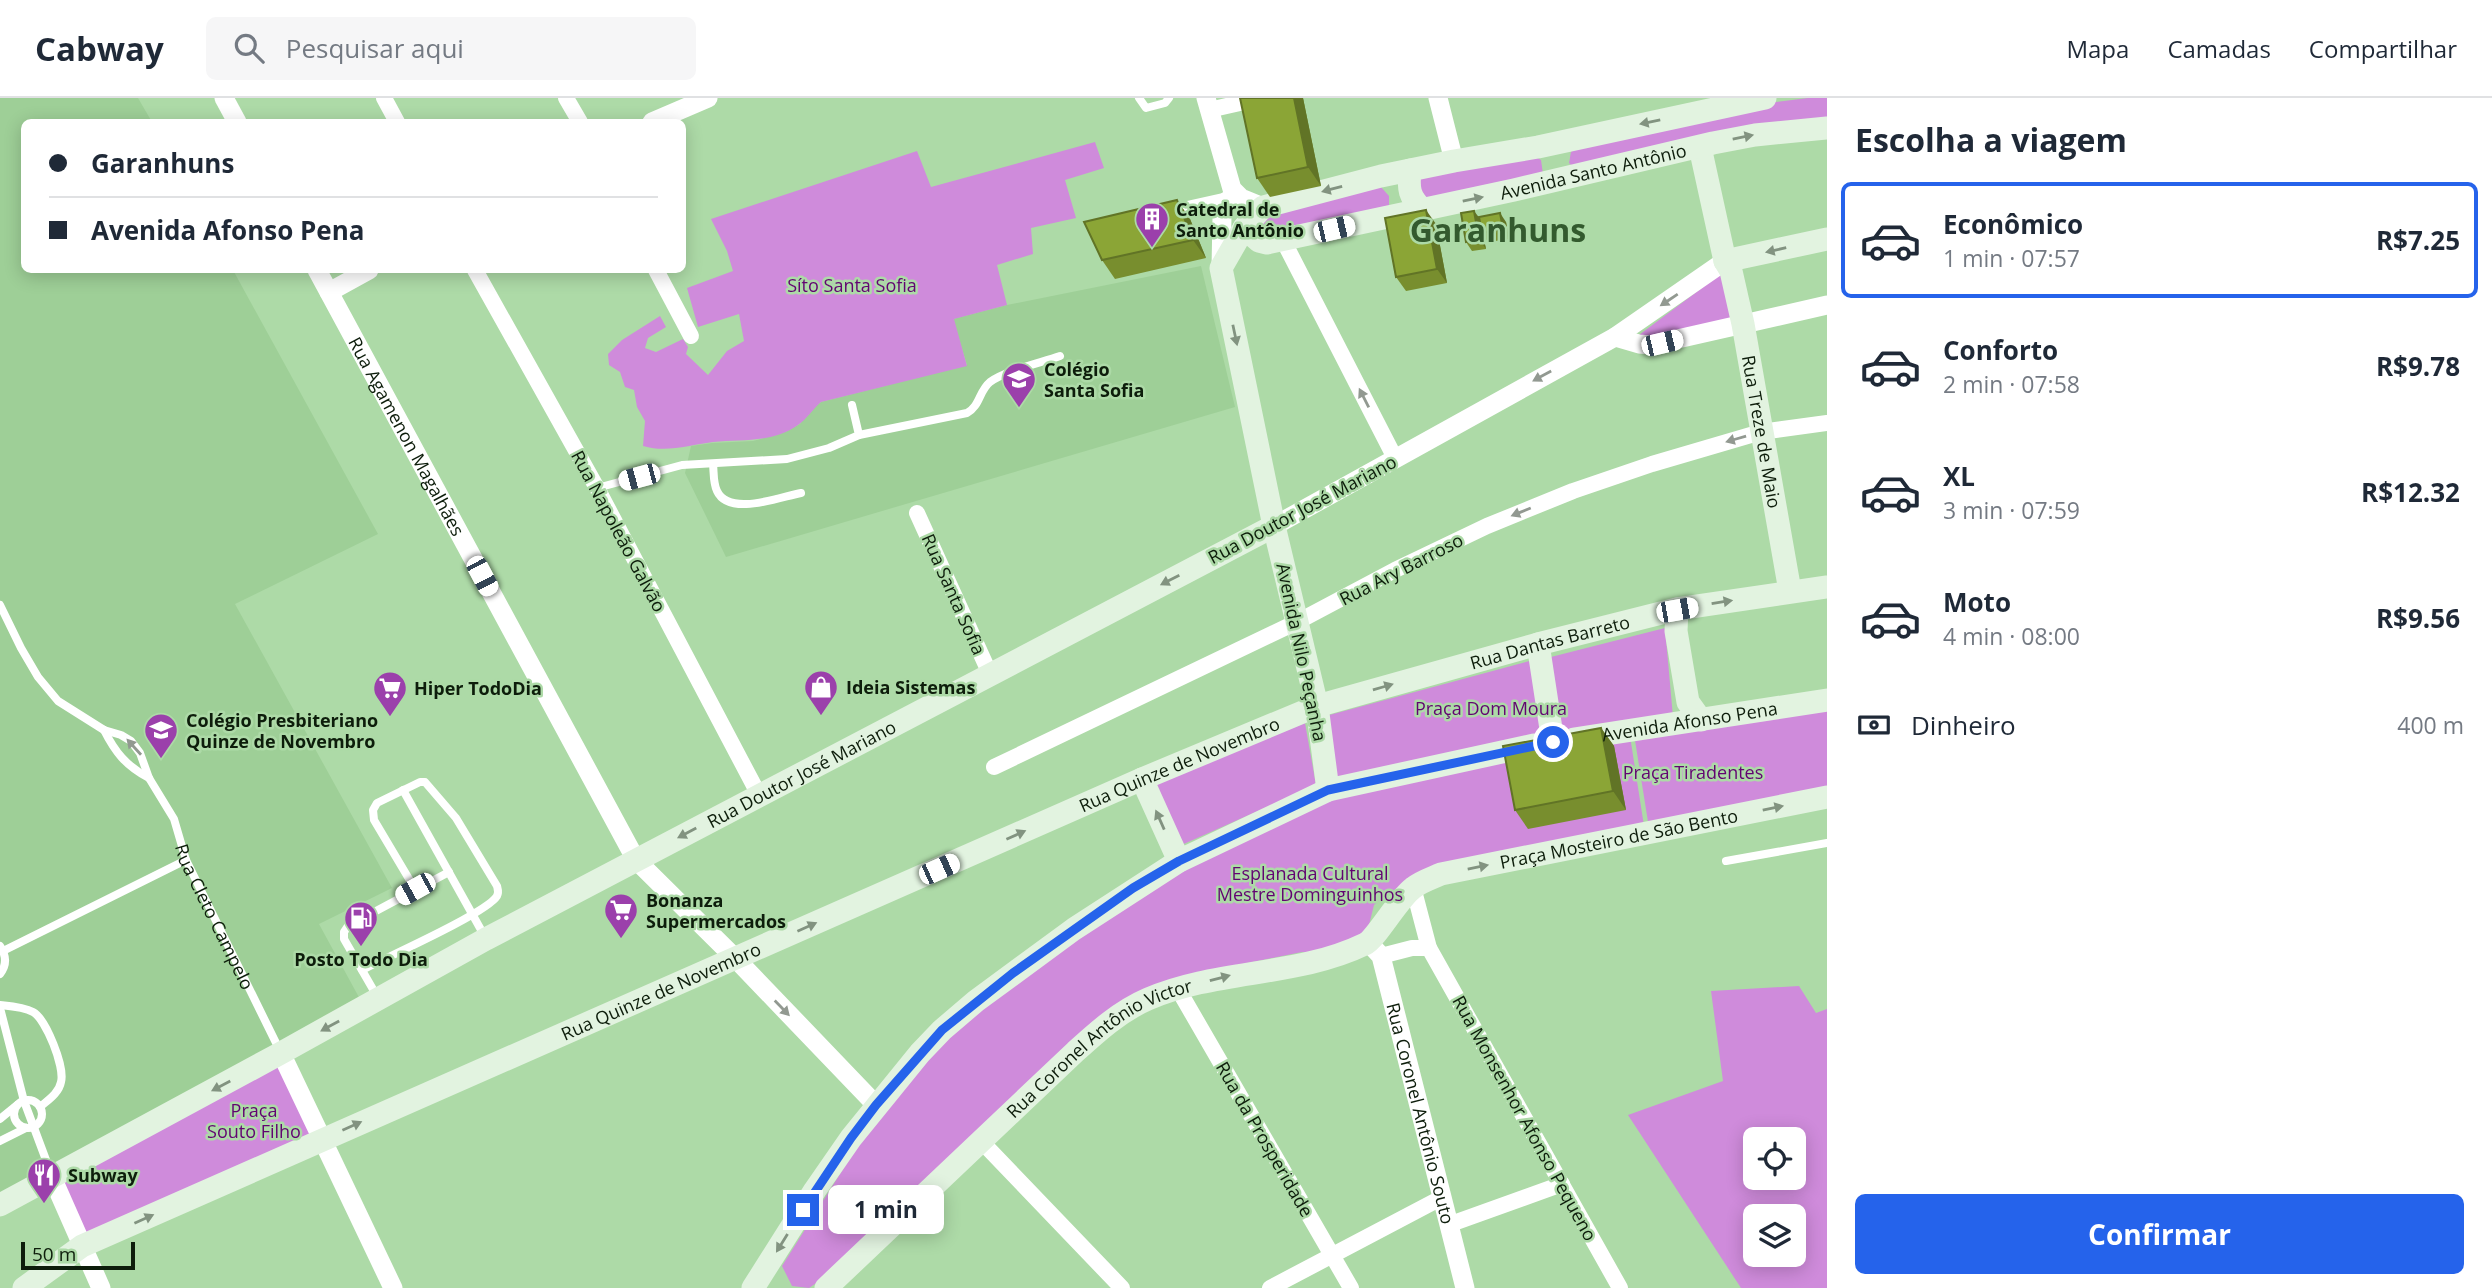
<!DOCTYPE html>
<html lang="pt">
<meta charset="utf-8">
<style>
body{margin:0;font-family:"Open Sans",sans-serif;background:#f6f6f7;color:#1f2937;height:100vh;display:flex;flex-direction:column;font-size:26px;white-space:nowrap}
*{box-sizing:border-box;margin:0}
p{font-size:23px;color:#747a83}
.icon{flex:none;width:38px;height:38px;fill:none;stroke:currentColor;stroke-width:2;stroke-linecap:round;stroke-linejoin:round}
.map{position:relative;flex:1;overflow:hidden}
.side{display:flex;flex-direction:column;background:#fff;width:665px}
.side>*{flex:none}
.hud{position:absolute;left:21px;top:21px;width:665px;height:154px;border-radius:10px;box-shadow:0 4px 18px #0003;display:grid;align-content:center;height:154px;padding:0 28px;background:#fff}
.tools{position:absolute;left:1743px;top:1029px;display:grid;gap:14px}
.tools a{display:grid;place-items:center;width:63px;height:63px;border-radius:10px;background:#fff;box-shadow:0 4px 18px #0003;font-size:35px}
.scale{position:absolute;left:21px;bottom:18px;width:114px;box-sizing:border-box;padding-left:7px;border:4px solid #0d1d0b;border-top:0;font-size:19px;line-height:24px;white-space:nowrap;color:#0d1d0b;-webkit-text-stroke:5px #addaa7;paint-order:stroke}
.end{position:absolute;width:32px;height:32px;margin:-16px;border:9px solid #2563eb;background:#fff;box-shadow:0 0 0 4px #fff}
.from{border-radius:50%}
.bubble{position:absolute;height:49px;border-radius:10px;background:#fff;box-shadow:0 4px 18px #0003;font-size:23px;font-weight:700;line-height:49px;text-align:center}
.car{position:absolute;width:21px;height:42px;margin:-21px -10px;border-radius:9px;box-shadow:0 0 5px 2px #0007;background:linear-gradient(#fff 24%,#345 0 40%,#fff 0 76%,#345 0 86%,#fff 0)}
.hud b{display:flex;align-items:center;gap:24px;height:66px;font-size:26px}
.hud b+b{border-top:2px solid #e0e1e3}
.hud i{width:18px;height:18px;background:#1f2937}
ul{padding:0;list-style:none}
li{display:flex;align-items:center;gap:21px;height:116px;margin:0 14px 10px;padding:0 14px;border:4px solid transparent;border-radius:10px}
li div{flex:1}
li b{display:block;font-size:26px}
li em{font-style:normal;font-weight:700}
li.active{border-color:#2563eb}
li>.icon{width:63px;height:63px;stroke-width:1.5}
h2{padding:0 28px;font-size:32px;line-height:84px}
.pay{display:flex;align-items:center;gap:18px;height:77px;padding:0 28px;font-size:26px}
.pay p{margin-inline-start:auto}
.action{display:flex;gap:14px;margin-top:auto;padding:14px 28px}
.action a{flex:1;height:80px;border-radius:10px;background:#2563eb;color:#fff;font-size:28px;font-weight:700;line-height:80px;text-align:center}
header{display:flex;align-items:center;gap:42px;box-sizing:border-box;height:98px;padding:0 35px;background:#fff;border-bottom:2px solid #e0e1e3}
header strong{font-size:33px}
nav{display:flex;gap:38px;margin-inline-start:auto;font-size:24px}
.search{width:490px;height:63px;background:#f6f6f7;display:flex;align-items:center;gap:18px;box-sizing:border-box;padding:0 24px;border-radius:10px;color:#747a83;font-size:26px}
main{display:flex;flex:1;min-height:0}
.map>svg:first-child{display:block}
.built{fill:#9ecf97}
.green{fill:#cf8bdb;fill-rule:evenodd}
.lines{fill:none;stroke-linecap:round;stroke-linejoin:round}
.service{stroke:#fff;stroke-width:8}
.minor{stroke:#fff;stroke-width:16}
.tertiary{stroke:#fff;stroke-width:19}
.secondary{stroke:#e2f3e0;stroke-width:23}
.wall{fill:#788e2e}
.shaded-wall{fill:#617426}
.building{fill:#8ba536;stroke:#617426;stroke-width:2}
.oneway{fill:#829380}
.oneway2{fill:#929991}
.route{stroke:#2563eb;stroke-width:9}
.labels{text-anchor:middle;dominant-baseline:central;stroke-width:5;stroke-linejoin:round;paint-order:stroke}
.street-label{font-size:18px;fill:#0d1d0b;stroke:#addaa7}
.poi-label{font-size:18px;font-weight:bold;fill:#0d1d0b;stroke:#addaa7;text-anchor:start}
.park-label{font-size:18px;fill:#620371;stroke:#addaa7}
.town-label{font-size:32px;font-weight:bold;fill:#335a2e;stroke:#addaa7}
</style>
<header>
<strong>Cabway</strong>
<div class="search"><svg class="icon" aria-label="search" viewBox="0 0 24 24"><circle cx="10" cy="10" r="6"/><path d="M15 15l6 6"/></svg>Pesquisar aqui</div>
<nav><a>Mapa</a><a>Camadas</a><a>Compartilhar</a></nav>
</header>
<main>
<div class="map">
<svg width="1827" height="1190" viewBox="0 0 1827 1190">
<rect width="100%" height="100%" fill="#addaa7"/>
<g class="built">
<polygon points="0,0 138,0 152,24 24,24 24,172 233,172 378,436 235,506 392,790 319,826 361,903 0,1099"/>
<polygon points="1201,168 1235,309 726,459 685,375 691,348 712,345 753,343 785,334 800,326 809,314 821,304 967,267 953,221 1007,207"/>
</g>
<g class="green">
<polygon points="1808,0 1827,0 1827,26 1576,72 1569,65 1571,54 1579,46 1753,7"/>
<path d="M1095 44 1104 70 1065 82 1076 120 1031 130 1033 156 997 167 1007 207 954 221 967 268 821 304C813 311 806 322 798 327 773 345 742 341 713 344 689 347 667 355 643 348L645 323 637 309 634 292 625 289 620 274 609 267 608 256 622 242 660 218 666 229 648 240 645 250 656 254 683 241 688 249 686 256 708 277 727 253 744 243 739 216 698 229 687 190 733 173 727 153 711 121 917 53 931 89Z"/>
<polygon points="1531,56 1541,62 1543,76 1423,108 1419,80"/>
<polygon points="1381,89 1389,98 1389,110 1264,142 1250,131 1262,115"/>
<polygon points="1726,172 1738,226 1655,244 1639,237"/>
<polygon points="1665,530 1673,619 1559,636 1547,560"/>
<polygon points="1533,562 1545,634 1337,682 1322,619"/>
<polygon points="1827,610 1827,696 1649,730 1634,636"/>
<polygon points="1305,625 1316,687 1177,749 1155,686"/>
<polygon points="1630,638 1644,728 1398,789 1374,807 1366,839 1328,856 1302,854 1174,880 825,1179 809,1190 792,1188 782,1168 874,1022 943,942 1128,799 1328,700"/>
<path d="M1799 888 1816 915 1827 911V1190H1741L1628 1017 1723 983 1711 893ZM1755 1041H1794V1080H1755ZM1755 1118H1794V1157H1755Z"/>
<polygon points="276,963 318,1040 86,1143 55,1082"/>
</g>
<g class="lines">
<g class="service">
<polyline points="1139,0 1146,10 1165,5 1169,0"/>
<path d="M859 337 967 315C980 308 979 293 990 284 1007 272 1040 265 1060 258"/>
<path d="M713 366C714 375 713 385 717 393 729 419 780 399 801 395"/>
<polyline points="597,390 682,367 787,361 829,350 859,337 852,307"/>
<path id="s1" d="M0 507 21 550 38 579 58 603 104 632 121 637 131 643 140 655 149 680 174 721 186 762 280 953"/>
<path d="M104 632C115 654 126 668 149 680"/>
<polyline points="403,692 485,839"/>
<polyline points="1726,763 1827,745"/>
<path d="M0 848C6 857 7 867 0 876"/>
<polyline points="3,853 186,762"/>
<path d="M362 872C385 860 487 815 497 798 499 794 498 792 497 788L456 720 425 684H420L377 705 373 712 374 722 415 791"/>
<polyline points="378,900 344,841 344,834 348,828 449,774"/>
<path d="M0 907C10 908 24 909 33 914 46 921 65 969 61 984 59 995 48 1002 40 1009"/>
<polyline points="0,910 24,1003 52,1078"/>
<circle cx="28" cy="1016" r="14"/>
<polyline points="0,1021 17,1007"/>
<polyline points="0,1043 26,1030"/>
</g>
<g class="minor">
<polyline points="384,0 397,24"/>
<polyline points="566,0 580,24"/>
<polyline points="1209,12 1262,0"/>
<polyline points="1165,116 1228,102"/>
<polyline points="1283,142 1395,360"/>
<polyline points="475,172 597,390 759,697"/>
<polyline points="656,172 691,238"/>
<polyline points="917,415 990,576"/>
<polyline points="994,669 1299,523 1395,472 1487,428 1573,393 1652,366 1761,334 1827,325"/>
<polyline points="1413,789 1429,850 1620,1190"/>
<polyline points="1381,858 1412,850 1429,850"/>
<polyline points="1178,891 1351,1190"/>
<polyline points="982,1044 1122,1190"/>
<polyline points="1448,1127 1562,1086"/>
<polyline points="1270,1190 1441,1100"/>
</g>
<g class="tertiary">
<polyline points="224,0 237,24"/>
<polyline points="1206,0 1232,91 1241,100 1263,109"/>
<polyline points="1438,0 1454,63"/>
<polyline points="652,24 708,0"/>
<polyline points="1221,170 1222,119 1228,102"/>
<path id="s2" d="M317 172 636 762 735 860 876 1007"/>
<polyline points="329,194 369,172"/>
<polyline points="1615,239 1639,246 1651,247 1827,207"/>
<polyline points="1274,428 1615,239 1725,163"/>
<path id="s3" d="M1369 845 1381 858 1465 1190"/>
<polyline points="281,955 393,1190"/>
<polyline points="52,1079 101,1190"/>
</g>
<g class="secondary">
<path id="s4" d="M1700 49 1725 163 1731 173 1743 226 1790 493"/>
<path d="M1410 72C1408 91 1409 99 1423 112"/>
<path id="s5" d="M1244 130 1259 143 1267 145 1514 92 1713 45 1755 37 1827 30"/>
<polyline points="1725,163 1827,141"/>
<polyline points="1677,511 1676,533 1688,604 1701,622"/>
<polyline points="1538,546 1553,644"/>
<path id="s6" d="M1574 641 1827 602"/>
<polyline points="1142,681 1179,763"/>
<polyline points="1328,692 1317,608 1274,428 1221,170 1244,130 1263,109 1381,78 1454,63 1538,49 1765,0"/>
<path id="s7" d="M0 1107 281 955 486 841 1274 428"/>
<path id="s8" d="M24 1190 82 1148 1142 681 1317 608 1538 546 1677 511 1827 489"/>
<polyline points="753,1190 815,1092 851,1040 920,955 942,932 976,903 1074,831 1179,763 1328,692 1534,647"/>
<path id="s9" d="M826 1190 1075 954C1097 934 1120 913 1148 901 1217 871 1297 879 1365 846 1376 841 1398 801 1413 790 1420 784 1432 780 1441 776L1827 699"/>
</g>
</g>
<g class="wall">
<polygon points="1303,0 1321,88 1270,99 1257,80"/>
<polygon points="1177,102 1190,121 1206,160 1115,181 1102,162"/>
<polygon points="1479,120 1506,124 1509,141 1488,144 1483,137 1486,151 1472,153 1466,144"/>
<polygon points="1436,126 1447,185 1406,193 1396,179"/>
<polygon points="1601,630 1614,648 1626,712 1528,731 1515,712"/>
</g>
<g class="shaded-wall">
<polygon points="1294,0 1303,0 1321,88 1308,69"/>
<polygon points="1177,102 1190,121 1206,160 1193,142"/>
<polygon points="1426,112 1436,126 1447,185 1437,171"/>
<polygon points="1474,113 1481,122 1482,135 1483,137 1486,151 1479,141"/>
<polygon points="1500,115 1506,124 1509,141 1503,131"/>
<polygon points="1601,630 1614,648 1626,712 1613,693"/>
</g>
<g class="building">
<polygon points="1240,0 1294,0 1308,69 1257,80"/>
<polygon points="1177,102 1193,142 1102,162 1084,124"/>
<polygon points="1426,112 1437,171 1396,179 1385,120"/>
<polygon points="1474,113 1479,141 1466,144 1461,115"/>
<polygon points="1500,115 1503,131 1482,135 1479,119"/>
<polygon points="1601,630 1613,693 1515,712 1503,648"/>
</g>
<defs><path id="oneway-solid" d="M-6-.8H1V-3.2L6.5 0L1 3.2V.8H-6Z" transform="scale(1.75)"/></defs>
<g class="oneway">
<use href="#oneway-solid" transform="translate(1650 24) rotate(168)"/>
<use href="#oneway-solid" transform="translate(1743 39) rotate(-11)"/>
<use href="#oneway-solid" transform="translate(1332 91) rotate(165)"/>
<use href="#oneway-solid" transform="translate(1473 101) rotate(-12)"/>
<use href="#oneway-solid" transform="translate(1776 152) rotate(167)"/>
<use href="#oneway-solid" transform="translate(1235 237) rotate(78)"/>
<use href="#oneway-solid" transform="translate(1170 482) rotate(153)"/>
<use href="#oneway-solid" transform="translate(1722 504) rotate(-9)"/>
<use href="#oneway-solid" transform="translate(1383 589) rotate(-16)"/>
<use href="#oneway-solid" transform="translate(1773 710) rotate(-12)"/>
<use href="#oneway-solid" transform="translate(1160 722) rotate(-114)"/>
<use href="#oneway-solid" transform="translate(687 735) rotate(152)"/>
<use href="#oneway-solid" transform="translate(1016 737) rotate(-24)"/>
<use href="#oneway-solid" transform="translate(1478 769) rotate(-11)"/>
<use href="#oneway-solid" transform="translate(807 829) rotate(-24)"/>
<use href="#oneway-solid" transform="translate(1220 880) rotate(-15)"/>
<use href="#oneway-solid" transform="translate(330 928) rotate(151)"/>
<use href="#oneway-solid" transform="translate(221 988) rotate(152)"/>
<use href="#oneway-solid" transform="translate(352 1028) rotate(-24)"/>
<use href="#oneway-solid" transform="translate(144 1121) rotate(-24)"/>
<use href="#oneway-solid" transform="translate(782 1145) rotate(122)"/>
</g>
<g class="oneway2">
<use href="#oneway-solid" transform="translate(1669 202) rotate(146)"/>
<use href="#oneway-solid" transform="translate(1542 278) rotate(151)"/>
<use href="#oneway-solid" transform="translate(1364 300) rotate(-117)"/>
<use href="#oneway-solid" transform="translate(1736 341) rotate(164)"/>
<use href="#oneway-solid" transform="translate(1521 414) rotate(158)"/>
<use href="#oneway-solid" transform="translate(134 649) rotate(-132)"/>
<use href="#oneway-solid" transform="translate(782 910) rotate(46)"/>
</g>
<g class="lines">
<polyline class="route" points="803,1112 851,1040 876,1007 942,932 1013,875 1133,790 1179,763 1328,692 1553,644"/>
</g>
<defs>
<g id="building-pin" transform="scale(1.75)"><path d="M0 17L-7.5 6A9.5 9.5 0 1 1 7.5 6Z" fill="#9b40ab" stroke="#addaa7"/><path d="M-4-6H4V6H1V3H-1V6H-4ZM-2.5-4.3h1.7v1.8h-1.7ZM.8-4.3h1.7v1.8H.8ZM-2.5-1h1.7V.8h-1.7ZM.8-1h1.7V.8H.8Z" fill="#fff"/></g>
<g id="school-pin" transform="scale(1.75)"><path d="M0 17L-7.5 6A9.5 9.5 0 1 1 7.5 6Z" fill="#9b40ab" stroke="#addaa7"/><path d="M0-5L7-2L0 1L-7-2ZM-4 1L0 2.5L4 1V4Q0 6-4 4Z" fill="#fff"/></g>
<g id="shop-pin" transform="scale(1.75)"><path d="M0 17L-7.5 6A9.5 9.5 0 1 1 7.5 6Z" fill="#9b40ab" stroke="#addaa7"/><path d="M-5-2.5h2.3a2.7 3.5 0 0 1 5.4 0H5L5.5 6h-11ZM-1.5-2.5h3a1.5 2.3 0 0 0-3 0Z" fill="#fff"/></g>
<g id="supermarket-pin" transform="scale(1.75)"><path d="M0 17L-7.5 6A9.5 9.5 0 1 1 7.5 6Z" fill="#9b40ab" stroke="#addaa7"/><path d="M-6-5.5h2.5l.6 2H6L4.5 2H-2.5L-4.4-4H-6ZM-1.5 3.2a1.3 1.3 0 1 0 .1 0ZM3 3.2a1.3 1.3 0 1 0 .1 0Z" fill="#fff"/></g>
<g id="fuel-pin" transform="scale(1.75)"><path d="M0 17L-7.5 6A9.5 9.5 0 1 1 7.5 6Z" fill="#9b40ab" stroke="#addaa7"/><path d="M-5.5-6h7V0h2V4h1.3V-2.5L3-4.5l.8-.8L6-3V5H2.5V1h-1V6h-7ZM-4.2-4.7v3.2H.2V-4.7Z" fill="#fff"/></g>
<g id="restaurant-pin" transform="scale(1.75)"><path d="M0 17L-7.5 6A9.5 9.5 0 1 1 7.5 6Z" fill="#9b40ab" stroke="#addaa7"/><path d="M-5-6h1v4h1v-4h1v4h1v-4h1v5L-1.5 .5V6h-2V.5L-5-1ZM5-6V6H3V1.5H1.5Q1.5-4 5-6Z" fill="#fff"/></g>
</defs>
<g fill-rule="evenodd">
<use href="#building-pin" x="1152" y="121"/>
<use href="#school-pin" x="1019" y="281"/>
<use href="#shop-pin" x="821" y="589"/>
<use href="#supermarket-pin" x="390" y="590"/>
<use href="#school-pin" x="161" y="632"/>
<use href="#supermarket-pin" x="621" y="812"/>
<use href="#fuel-pin" x="361" y="820"/>
<use href="#restaurant-pin" x="44" y="1077"/>
</g>
<g class="labels">
<g class="street-label">
<text stroke="none"><textPath href="#s5" startOffset="362">Avenida Santo Antônio</textPath></text>
<text stroke="none"><textPath href="#s4" startOffset="292">Rua Treze de Maio</textPath></text>
<text stroke="none"><textPath href="#s2" startOffset="189">Rua Agamenon Magalhães</textPath></text>
<text transform="translate(1302 411) rotate(-28)">Rua Doutor José Mariano</text>
<text transform="translate(619 433) rotate(62)">Rua Napoleão Galvão</text>
<text transform="translate(1401 471) rotate(-27)">Rua Ary Barroso</text>
<text transform="translate(954 496) rotate(66)">Rua Santa Sofia</text>
<text stroke="none"><textPath href="#s8" startOffset="1661">Rua Dantas Barreto</textPath></text>
<text transform="translate(1302 554) rotate(78)">Avenida Nilo Peçanha</text>
<text stroke="none"><textPath href="#s6" startOffset="117">Avenida Afonso Pena</textPath></text>
<text stroke="none"><textPath href="#s8" startOffset="1270">Rua Quinze de Novembro</textPath></text>
<text stroke="none"><textPath href="#s7" startOffset="910">Rua Doutor José Mariano</textPath></text>
<text stroke="none"><textPath href="#s9" startOffset="945">Praça Mosteiro de São Bento</textPath></text>
<text stroke="none"><textPath href="#s1" startOffset="392">Rua Cleto Campelo</textPath></text>
<text stroke="none"><textPath href="#s8" startOffset="704">Rua Quinze de Novembro</textPath></text>
<text stroke="none"><textPath href="#s9" startOffset="366">Rua Coronel Antônio Victor</textPath></text>
<text stroke="none"><textPath href="#s3" startOffset="180">Rua Coronel Antônio Souto</textPath></text>
<text transform="translate(1525 1020) rotate(61)">Rua Monsenhor Afonso Pequeno</text>
<text transform="translate(1265 1041) rotate(60)">Rua da Prosperidade</text>
</g>
<g class="poi-label">
<text x="1176" y="111">Catedral de<tspan x="1176" dy="21">Santo Antônio</tspan></text>
<text x="1044" y="271">Colégio<tspan x="1044" dy="21">Santa Sofia</tspan></text>
<text x="846" y="589">Ideia Sistemas</text>
<text x="414" y="590">Hiper TodoDia</text>
<text x="186" y="622">Colégio Presbiteriano<tspan x="186" dy="21">Quinze de Novembro</tspan></text>
<text x="646" y="802">Bonanza<tspan x="646" dy="21">Supermercados</tspan></text>
<text x="361" y="861" text-anchor="middle">Posto Todo Dia</text>
<text x="68" y="1077">Subway</text>
</g>
<g class="park-label">
<text x="852" y="187">Síto Santa Sofia</text>
<text x="1491" y="610">Praça Dom Moura</text>
<text x="1693" y="674">Praça Tiradentes</text>
<text x="1310" y="775">Esplanada Cultural<tspan x="1310" dy="21">Mestre Dominguinhos</tspan></text>
<text x="254" y="1012">Praça<tspan x="254" dy="21">Souto Filho</tspan></text>
</g>
<g class="town-label">
<text x="1498" y="131">Garanhuns</text>
</g>
</g>
</svg>
<div class="tools">
<a><svg class="icon" aria-label="locate" viewBox="0 0 24 24"><circle cx="12" cy="12" r="6"/><path d="M12 2v4M12 18v4M2 12h4M18 12h4"/></svg></a>
<a><svg class="icon" aria-label="layers" viewBox="0 0 24 24"><path d="M12 4l9 5-9 5-9-5zM3 14l9 5 9-5"/></svg></a>
</div>
<div class="scale">50 m</div>
<i class="end from" style="left:1553px;top:644px"></i>
<i class="end" style="left:803px;top:1112px"></i>
<div class="bubble" style="left:828px;top:1087px;width:116px">1 min</div>
<i class="car" style="left:1334px;top:131px;rotate:77deg"></i>
<i class="car" style="left:1662px;top:245px;rotate:77deg"></i>
<i class="car" style="left:639px;top:379px;rotate:255deg"></i>
<i class="car" style="left:482px;top:478px;rotate:152deg"></i>
<i class="car" style="left:1677px;top:512px;rotate:80deg"></i>
<i class="car" style="left:939px;top:771px;rotate:66deg"></i>
<i class="car" style="left:415px;top:791px;rotate:241deg"></i>
<div class="hud">
<b><i class="from"></i>Garanhuns</b>
<b><i></i>Avenida Afonso Pena</b>
</div>
</div>
<section class="side">
<h2>Escolha a viagem</h2>
<ul>
<li class="active"><svg class="icon" aria-label="car" viewBox="0 0 24 24"><path d="M5 17H2v-5l4-1 3-4h7l3 4 3 1v5h-3M9 17h6M6 11h13"/><circle cx="7" cy="17" r="2"/><circle cx="17" cy="17" r="2"/></svg><div><b>Econômico</b><p>1 min · 07:57</p></div><em>R$7.25</em></li>
<li><svg class="icon" aria-label="car" viewBox="0 0 24 24"><path d="M5 17H2v-5l4-1 3-4h7l3 4 3 1v5h-3M9 17h6M6 11h13"/><circle cx="7" cy="17" r="2"/><circle cx="17" cy="17" r="2"/></svg><div><b>Conforto</b><p>2 min · 07:58</p></div><em>R$9.78</em></li>
<li><svg class="icon" aria-label="car" viewBox="0 0 24 24"><path d="M5 17H2v-5l4-1 3-4h7l3 4 3 1v5h-3M9 17h6M6 11h13"/><circle cx="7" cy="17" r="2"/><circle cx="17" cy="17" r="2"/></svg><div><b>XL</b><p>3 min · 07:59</p></div><em>R$12.32</em></li>
<li><svg class="icon" aria-label="car" viewBox="0 0 24 24"><path d="M5 17H2v-5l4-1 3-4h7l3 4 3 1v5h-3M9 17h6M6 11h13"/><circle cx="7" cy="17" r="2"/><circle cx="17" cy="17" r="2"/></svg><div><b>Moto</b><p>4 min · 08:00</p></div><em>R$9.56</em></li>
</ul>
<div class="pay"><svg class="icon" aria-label="cash" viewBox="0 0 24 24"><path d="M3 7h18v10H3z"/><circle cx="12" cy="12" r="2"/></svg>Dinheiro<p>400 m</p></div>
<div class="action"><a>Confirmar</a></div>
</section>
</main>
